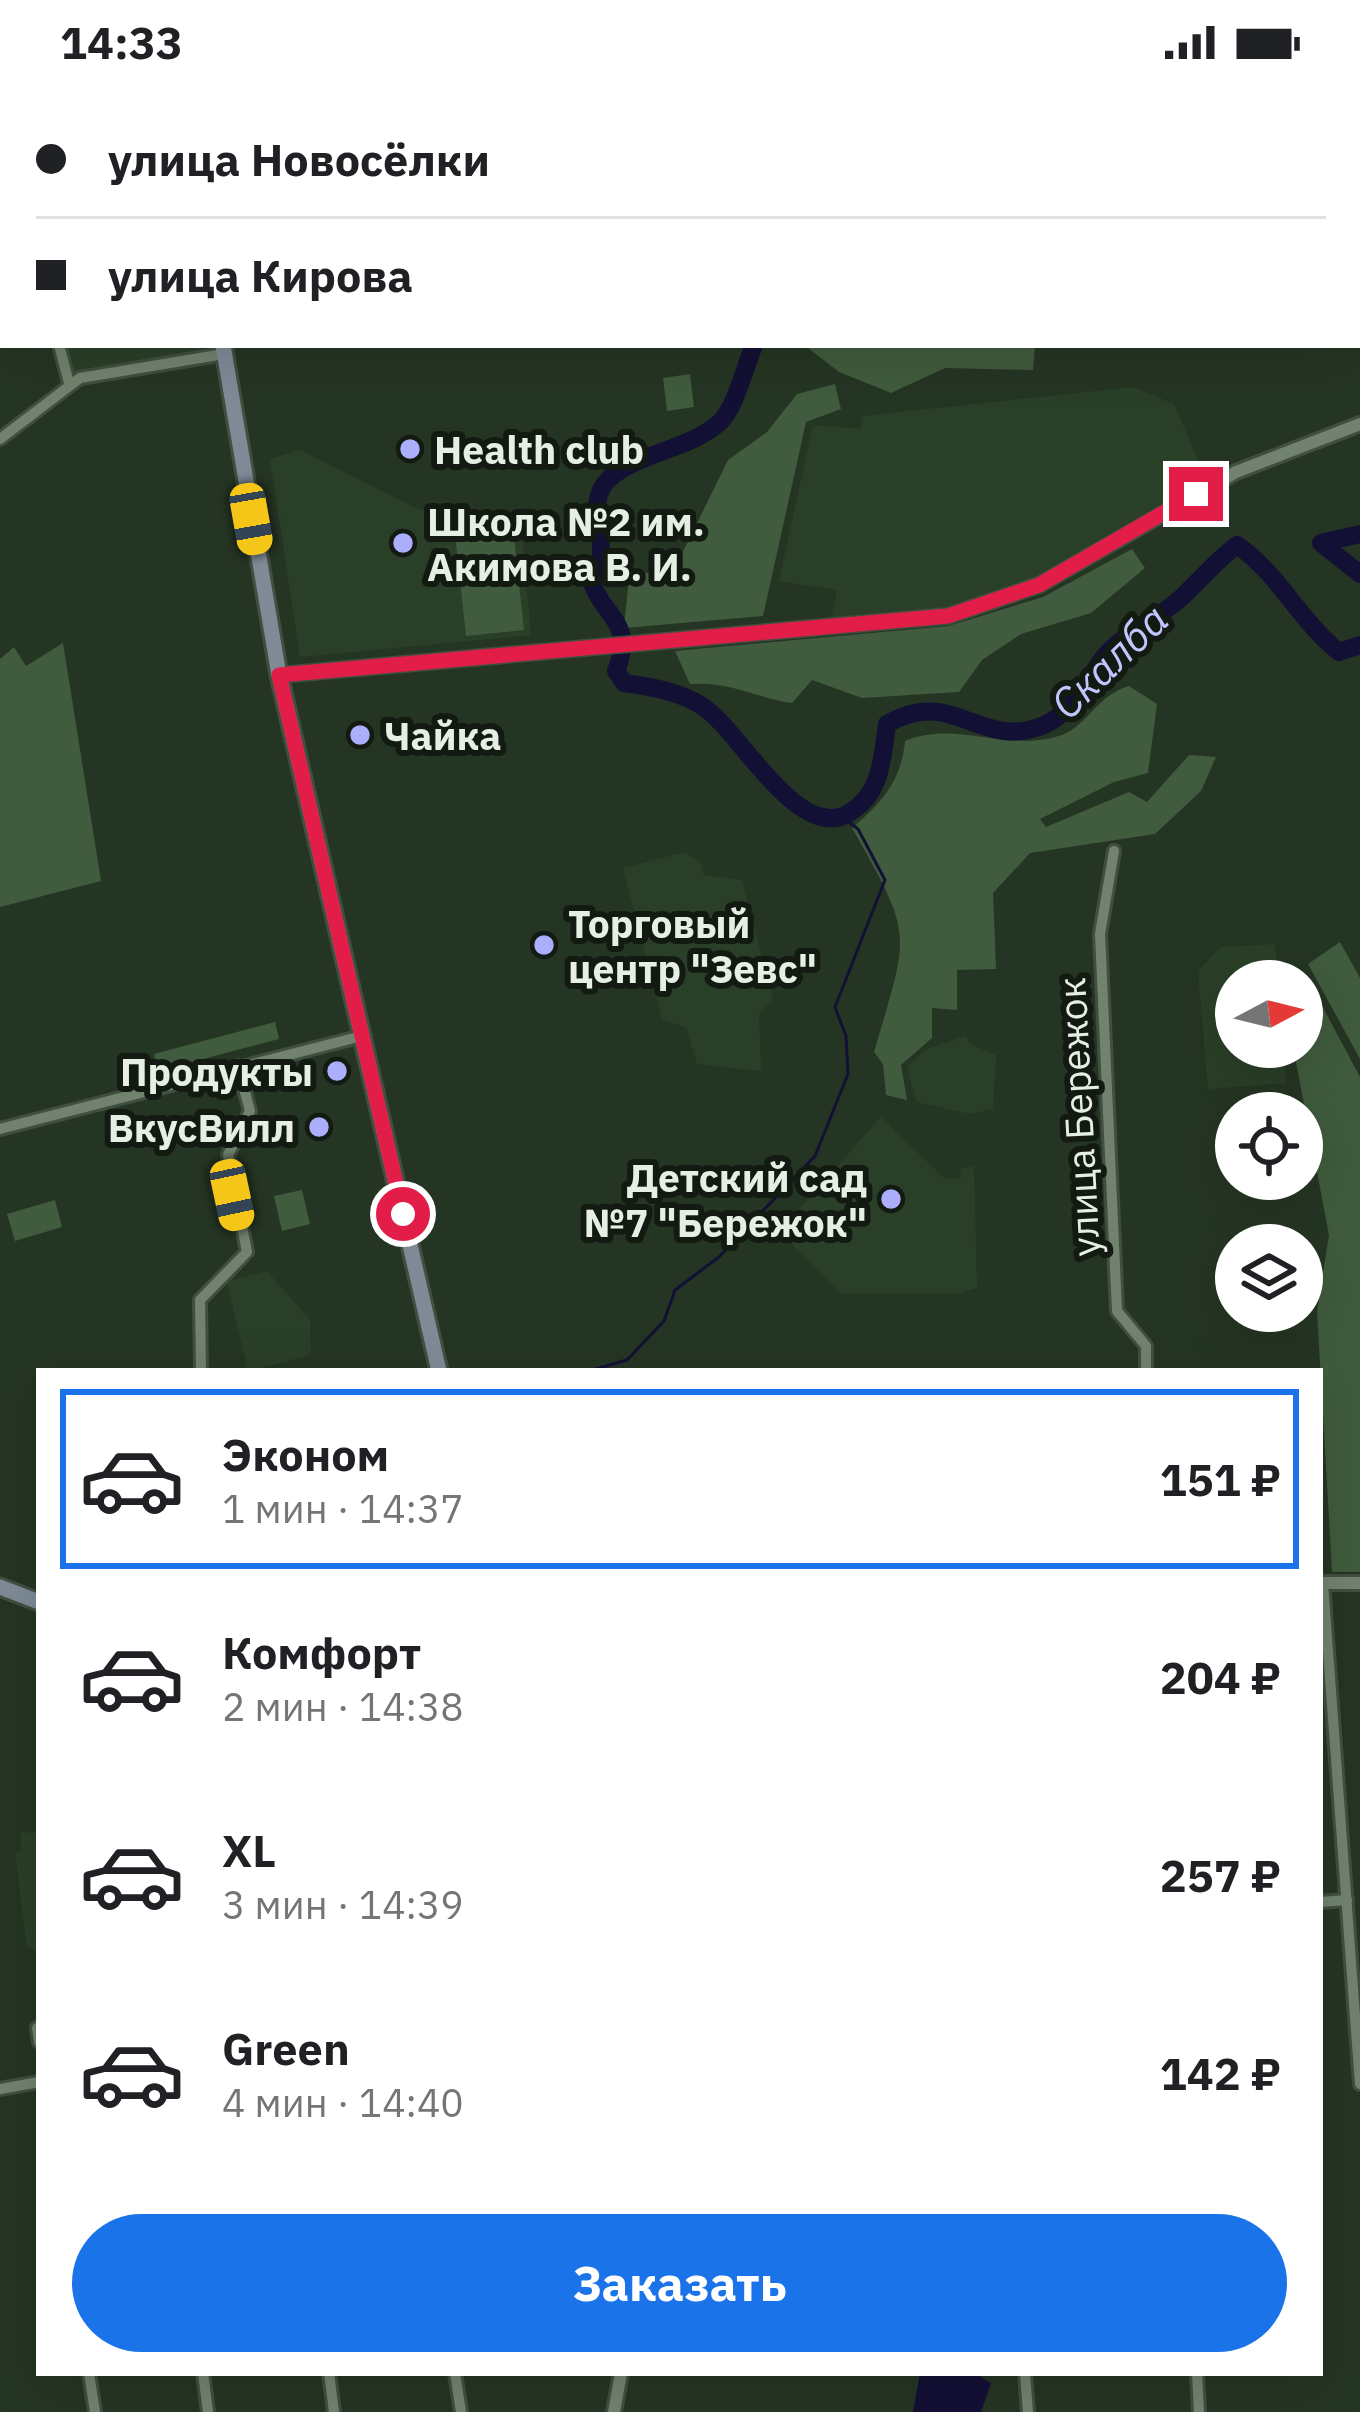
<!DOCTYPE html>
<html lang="ru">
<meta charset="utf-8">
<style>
body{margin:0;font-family:"IBM Plex Sans",sans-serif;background:#f6f6f6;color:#202124;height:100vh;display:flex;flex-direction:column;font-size:45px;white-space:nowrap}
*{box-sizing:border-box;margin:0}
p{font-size:39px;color:#757577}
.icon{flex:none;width:66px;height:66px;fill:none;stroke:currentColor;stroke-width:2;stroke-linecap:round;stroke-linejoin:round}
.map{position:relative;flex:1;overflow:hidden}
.panel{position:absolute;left:36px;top:1284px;width:1287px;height:1008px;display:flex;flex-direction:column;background:#fff;border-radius:0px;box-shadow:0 12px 48px #0002}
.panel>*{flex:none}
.guide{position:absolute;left:0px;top:0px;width:1362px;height:264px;box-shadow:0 12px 48px #0002;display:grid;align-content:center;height:264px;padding:0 36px;background:#fff}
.needle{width:78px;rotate:83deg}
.tools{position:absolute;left:1215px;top:876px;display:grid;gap:24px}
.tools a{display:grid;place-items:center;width:108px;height:108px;border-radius:50%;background:#fff;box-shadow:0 12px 48px #0002;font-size:60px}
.end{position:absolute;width:54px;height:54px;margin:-27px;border:15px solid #e11d48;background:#fff;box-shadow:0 0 0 6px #fff}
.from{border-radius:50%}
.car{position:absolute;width:36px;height:72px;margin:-36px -18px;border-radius:15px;box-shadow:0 0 9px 3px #0007;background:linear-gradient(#f5c518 24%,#345 0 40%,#f5c518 0 76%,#345 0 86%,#f5c518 0)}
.guide b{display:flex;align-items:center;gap:42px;height:114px;font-size:45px}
.guide b+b{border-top:3px solid #e0e0e0}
.guide i{width:30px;height:30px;background:#202124}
ul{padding:21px 0 0;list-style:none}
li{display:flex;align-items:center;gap:36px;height:180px;margin:0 24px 18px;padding:0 12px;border:6px solid transparent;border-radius:0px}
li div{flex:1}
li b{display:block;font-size:45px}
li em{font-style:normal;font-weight:700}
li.on{border-color:#1a73e8}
li>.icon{width:108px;height:108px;stroke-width:1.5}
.button{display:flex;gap:24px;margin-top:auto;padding:24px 36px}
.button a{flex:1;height:138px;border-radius:72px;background:#1a73e8;color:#fff;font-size:48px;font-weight:700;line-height:138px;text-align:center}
.status{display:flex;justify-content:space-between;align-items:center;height:84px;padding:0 60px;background:#fff;direction:ltr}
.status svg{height:33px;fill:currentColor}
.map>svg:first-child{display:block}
.built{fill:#2a3f28}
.green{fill:#405b3d}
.water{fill:#131035}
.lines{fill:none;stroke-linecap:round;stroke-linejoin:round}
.stream{stroke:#131035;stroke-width:3}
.river{stroke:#131035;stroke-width:18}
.minor-casing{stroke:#414f40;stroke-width:16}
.tertiary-casing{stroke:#414f40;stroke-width:18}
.secondary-casing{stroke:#414f40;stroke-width:21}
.minor{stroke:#71836e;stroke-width:10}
.tertiary{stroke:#71836e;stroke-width:12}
.secondary{stroke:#7e8b97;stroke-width:15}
.route{stroke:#e11d48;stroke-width:15}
.poi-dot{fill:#abaffb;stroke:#131a12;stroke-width:4.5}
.labels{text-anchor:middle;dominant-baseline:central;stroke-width:12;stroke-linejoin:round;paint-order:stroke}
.poi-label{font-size:39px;font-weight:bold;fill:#e5efe3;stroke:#131a12;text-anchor:start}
.street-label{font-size:39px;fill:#e5efe3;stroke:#131a12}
.water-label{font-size:42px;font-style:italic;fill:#c1c6ff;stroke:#131a12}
</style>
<div class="status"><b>14:33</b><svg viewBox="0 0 49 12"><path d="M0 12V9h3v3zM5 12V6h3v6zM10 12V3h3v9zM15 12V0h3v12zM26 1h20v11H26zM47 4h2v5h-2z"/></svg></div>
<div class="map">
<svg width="1360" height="2328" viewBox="0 0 1360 2328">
<rect width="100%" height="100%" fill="#253523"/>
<g class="built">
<polygon points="64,261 199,261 201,270 71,293"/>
<polygon points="1133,303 1174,320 1208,399 1040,497 949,528 830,542 837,506 779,497 813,341 860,345 863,332"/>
<polygon points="300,366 420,426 520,429 531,551 300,573 270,375"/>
<polygon points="685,768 701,779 704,791 742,796 773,916 759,930 761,987 697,980 687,944 662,935 623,784"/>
<polygon points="1275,860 1278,897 1236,897 1236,963 1283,963 1286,999 1208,1005 1198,887 1221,863"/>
<polygon points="966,952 970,960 996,971 993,1025 970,1030 916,1018 907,983 926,965"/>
<polygon points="881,1033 945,1095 960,1095 961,1084 974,1082 977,1204 960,1209 842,1209 793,1162 790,1135"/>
<polygon points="267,1187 310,1236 311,1271 248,1287 227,1197"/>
<polygon points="21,1748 39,1749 39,1869 27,1863 15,1768 21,1767"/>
</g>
<g class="green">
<polygon points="807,0 1360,0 1360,222 1359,3"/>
<polygon points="804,261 1035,261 1033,286 945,284 891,309 839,288"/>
<polygon points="690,290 694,323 667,327 663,294"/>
<polygon points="835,300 841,325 806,338 763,532 624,544 629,493 676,482 728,376 767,348 797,310"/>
<polygon points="512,436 524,546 466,552 454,442"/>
<path d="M1132 465 1145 484 1091 529 1021 550 982 576 959 608 862 614 812 596 792 619C753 613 730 597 690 600L675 567 948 542 1043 513Z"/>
<polygon points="63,559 101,797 0,823 0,575 14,563 26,582"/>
<path d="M1129 602 1157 620 1148 689 1114 698 1040 735 1046 743 1129 708 1147 718 1189 671 1216 673 1201 707 1155 750 1030 769 993 809 996 885 957 886V926L932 924V954L901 981 907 1016 886 1011 883 980 874 968C909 848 915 854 852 744 882 718 901 698 905 657 956 635 1009 670 1062 651 1088 641 1096 612 1129 602Z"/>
<polygon points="1340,858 1360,894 1360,975 1308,880"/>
<polygon points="1305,890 1360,993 1360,1488 1332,1488 1317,1227 1329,1151 1293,963 1302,963"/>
<polygon points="275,938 279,955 158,987 154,970"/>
<polygon points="302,1106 310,1140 282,1147 274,1112"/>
<polygon points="55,1116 62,1143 15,1157 7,1130"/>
</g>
<polygon class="water" points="920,2289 974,2289 991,2299 981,2328 913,2328"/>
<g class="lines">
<polyline class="stream" points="589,1287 627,1276 664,1237 675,1206 719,1173 815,1072 848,990 846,952 835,923 885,796 858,745 842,733"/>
<g class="river">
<polyline points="797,3 797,0"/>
<path d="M754 261C745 282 736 323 720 338 691 365 640 368 610 394 579 422 617 461 592 499 603 533 636 538 616 587L624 599C649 602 681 608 702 622 739 645 798 760 849 729 882 709 882 675 887 640 953 601 981 668 1044 641 1074 628 1085 597 1104 573 1126 547 1160 535 1184 511 1202 494 1217 476 1237 461 1278 489 1300 537 1339 568L1360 561"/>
<polyline points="1360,450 1321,459 1360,490"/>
</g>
<g class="minor-casing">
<g id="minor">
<polyline points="0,37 3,49"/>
<polyline points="59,261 69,299"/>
<polyline points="0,355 80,294 224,270"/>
<polyline points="1114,767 1100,850 1117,1227 1146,1262 1146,1287"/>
<polyline points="0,1045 362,952"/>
<polyline points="201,1287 200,1216 247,1168 228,1071 250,1027 238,982"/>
<polyline points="1323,1499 1360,2000"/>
<polyline points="1320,1818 1347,1816"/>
<polyline points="37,1944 39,1958"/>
<polyline points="0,2005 39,1998"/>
<polyline points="89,2289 95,2328"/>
<polyline points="203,2289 208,2328"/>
<polyline points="329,2289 334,2328"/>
<polyline points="455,2289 461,2328"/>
<polyline points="1025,2289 1028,2328"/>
<polyline points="1197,2289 1199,2328"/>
</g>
</g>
<g class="tertiary-casing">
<g id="tertiary">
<polyline points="279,591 948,532 1039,501 1236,388 1360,340"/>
<polyline points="1320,1499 1360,1499"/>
<polyline points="614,2328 621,2289"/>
</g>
</g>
<g class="secondary-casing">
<g id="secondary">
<polyline points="176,0 176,3"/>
<polyline points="223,261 279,591 439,1287"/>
<polyline points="0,1503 39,1518"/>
</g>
</g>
<use href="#minor" class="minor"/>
<use href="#tertiary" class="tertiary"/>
<use href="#secondary" class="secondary"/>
</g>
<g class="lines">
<polyline class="route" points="403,1130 279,591 948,532 1039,501 1196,410"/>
</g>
<g class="poi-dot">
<circle cx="410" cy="365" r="12"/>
<circle cx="403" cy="459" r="12"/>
<circle cx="360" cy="651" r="12"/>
<circle cx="544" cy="861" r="12"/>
<circle cx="337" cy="987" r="12"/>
<circle cx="319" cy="1043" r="12"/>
<circle cx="891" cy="1115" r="12"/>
</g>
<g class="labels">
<g class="poi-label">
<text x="434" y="365">Health club</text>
<text x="427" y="437">Школа №2 им.<tspan x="427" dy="45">Акимова В. И.</tspan></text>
<text x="384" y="651">Чайка</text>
<text x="568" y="839">Торговый<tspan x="568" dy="45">центр "Зевс"</tspan></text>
<text x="313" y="987" text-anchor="end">Продукты</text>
<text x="295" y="1043" text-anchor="end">ВкусВилл</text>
<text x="867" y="1093" text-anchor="end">Детский сад<tspan x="867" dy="45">№7 "Бережок"</tspan></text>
</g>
<g class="street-label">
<text transform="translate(1078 1033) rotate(-93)">улица Бережок</text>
</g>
<g class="water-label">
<text transform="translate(1109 577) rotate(-44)">Скалба</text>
</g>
</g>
</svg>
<div class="tools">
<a><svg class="needle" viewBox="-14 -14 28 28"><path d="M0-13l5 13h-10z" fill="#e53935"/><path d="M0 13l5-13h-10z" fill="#757577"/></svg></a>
<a><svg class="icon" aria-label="locate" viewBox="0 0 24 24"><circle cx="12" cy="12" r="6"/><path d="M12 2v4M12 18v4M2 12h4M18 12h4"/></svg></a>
<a><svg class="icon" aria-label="layers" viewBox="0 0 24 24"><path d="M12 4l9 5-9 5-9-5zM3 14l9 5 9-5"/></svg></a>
</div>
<i class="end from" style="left:403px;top:1130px"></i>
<i class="end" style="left:1196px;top:410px"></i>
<i class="car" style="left:251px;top:435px;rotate:170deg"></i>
<i class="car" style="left:232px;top:1111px;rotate:168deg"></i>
<div class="guide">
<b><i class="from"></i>улица Новосёлки</b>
<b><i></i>улица Кирова</b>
</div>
<section class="panel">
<ul>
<li class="on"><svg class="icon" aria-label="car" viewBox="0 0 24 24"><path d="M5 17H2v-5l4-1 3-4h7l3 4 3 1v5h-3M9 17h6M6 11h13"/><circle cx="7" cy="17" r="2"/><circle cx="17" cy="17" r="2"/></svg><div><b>Эконом</b><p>1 мин · 14:37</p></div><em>151 ₽</em></li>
<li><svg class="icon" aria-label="car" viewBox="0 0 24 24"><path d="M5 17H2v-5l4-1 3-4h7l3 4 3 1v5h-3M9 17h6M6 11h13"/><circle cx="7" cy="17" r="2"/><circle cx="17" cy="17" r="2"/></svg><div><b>Комфорт</b><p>2 мин · 14:38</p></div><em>204 ₽</em></li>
<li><svg class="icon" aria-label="car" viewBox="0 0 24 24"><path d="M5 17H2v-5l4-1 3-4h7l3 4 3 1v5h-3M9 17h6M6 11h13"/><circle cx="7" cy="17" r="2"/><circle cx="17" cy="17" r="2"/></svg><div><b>XL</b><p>3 мин · 14:39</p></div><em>257 ₽</em></li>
<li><svg class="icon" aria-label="car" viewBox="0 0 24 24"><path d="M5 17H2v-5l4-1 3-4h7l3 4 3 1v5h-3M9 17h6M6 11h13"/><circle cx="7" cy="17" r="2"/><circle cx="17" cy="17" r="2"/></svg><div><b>Green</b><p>4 мин · 14:40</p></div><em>142 ₽</em></li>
</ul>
<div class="button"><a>Заказать</a></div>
</section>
</div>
